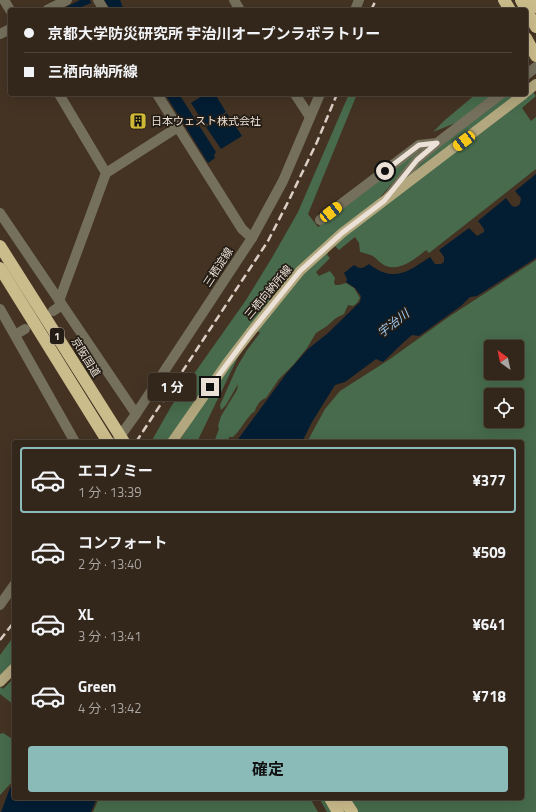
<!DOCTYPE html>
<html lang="ja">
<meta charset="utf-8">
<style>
body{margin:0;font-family:"Titillium Web","Noto Sans JP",sans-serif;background:#3b2e23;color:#f1f3f6;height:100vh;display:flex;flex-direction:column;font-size:15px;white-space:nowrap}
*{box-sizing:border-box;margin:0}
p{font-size:13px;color:#a9a5a2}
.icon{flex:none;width:22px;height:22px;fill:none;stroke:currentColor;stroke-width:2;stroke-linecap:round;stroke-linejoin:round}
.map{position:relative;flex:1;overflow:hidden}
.side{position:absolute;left:12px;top:440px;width:512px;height:360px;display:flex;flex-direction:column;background:#33261a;border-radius:4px;box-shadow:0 4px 16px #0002,0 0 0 1px #4e4339}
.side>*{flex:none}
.top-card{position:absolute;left:8px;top:8px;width:520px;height:88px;border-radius:4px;box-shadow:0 4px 16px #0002,0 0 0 1px #4e4339;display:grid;align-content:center;height:88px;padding:0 16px;background:#33261a}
.needle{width:26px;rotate:327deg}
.buttons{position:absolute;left:484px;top:340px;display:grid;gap:8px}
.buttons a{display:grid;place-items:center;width:40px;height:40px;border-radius:4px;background:#33261a;box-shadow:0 4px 16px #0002,0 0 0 1px #4e4339;font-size:20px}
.end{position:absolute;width:18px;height:18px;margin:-9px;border:5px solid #ece1d7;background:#111;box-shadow:0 0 0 2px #111}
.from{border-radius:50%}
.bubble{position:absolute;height:28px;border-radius:4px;background:#33261a;box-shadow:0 4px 16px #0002,0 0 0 1px #4e4339;font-size:13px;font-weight:700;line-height:28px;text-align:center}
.car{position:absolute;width:12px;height:24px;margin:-12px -6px;border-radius:5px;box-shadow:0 0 3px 1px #0007;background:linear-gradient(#f5c518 24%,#345 0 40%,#f5c518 0 76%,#345 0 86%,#f5c518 0)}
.top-card b{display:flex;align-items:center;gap:14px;height:38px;font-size:15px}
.top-card b+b{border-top:1px solid #4e4339}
.top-card i{width:10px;height:10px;background:#f1f3f6}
ul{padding:7px 0 0;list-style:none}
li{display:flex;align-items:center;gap:12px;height:66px;margin:0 8px 6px;padding:0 8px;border:2px solid transparent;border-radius:4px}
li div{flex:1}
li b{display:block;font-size:15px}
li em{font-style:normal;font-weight:700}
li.on{border-color:#8bbbb9}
li>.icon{width:36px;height:36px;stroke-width:1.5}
.cta{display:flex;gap:8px;margin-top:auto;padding:8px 16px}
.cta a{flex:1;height:46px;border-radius:4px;background:#8bbbb9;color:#111;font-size:16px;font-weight:700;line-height:46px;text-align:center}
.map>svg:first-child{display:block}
.green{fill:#476b4c;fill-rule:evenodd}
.water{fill:#031d33}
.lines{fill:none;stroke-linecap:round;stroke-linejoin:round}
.minor{stroke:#75705c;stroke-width:10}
.major{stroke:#b2a77e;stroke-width:10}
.highway{stroke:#cbbc8b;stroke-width:12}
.rail{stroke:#dbcfc5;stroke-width:2.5;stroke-dasharray:8 4;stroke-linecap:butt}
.route{stroke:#ece1d7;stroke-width:5}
.labels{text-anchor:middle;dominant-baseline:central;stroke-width:3.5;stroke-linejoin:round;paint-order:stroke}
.shield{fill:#241d15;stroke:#b0a69d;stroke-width:1}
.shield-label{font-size:10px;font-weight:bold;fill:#ece1d7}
.poi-label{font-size:11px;fill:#ece1d7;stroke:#241d15;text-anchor:start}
.street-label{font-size:11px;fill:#ece1d7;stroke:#241d15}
.water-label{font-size:12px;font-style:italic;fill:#9dcbf5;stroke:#241d15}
</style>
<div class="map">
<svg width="536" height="812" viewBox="0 0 536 812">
<rect width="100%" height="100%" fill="#443323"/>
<g class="green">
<path d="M533 92 536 96 522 108 531 121 536 117V169L429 253 426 250C415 259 401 271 386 266 381 264 377 259 373 256 369 254 364 253 360 252L359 243 355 237 339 250 335 246 332 249 354 227Z"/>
<path d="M349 94H357L308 214 318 227 418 151 419 152 371 208 290 278C280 283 270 295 267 307L168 442H151L172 405 246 300 273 256 298 212Z"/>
<polygon points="476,94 497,94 463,120 433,132 445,120"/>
<path d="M507 94H518L405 180C435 146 472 121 507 94Z"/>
<path d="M327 251 328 253 327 255 330 258 316 272 319 276 330 271 335 278 334 282 335 285H339L346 283 354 288 360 298 357 303 353 306 348 305 344 314 336 318 327 326 316 333 307 348 294 364 279 379 266 398C261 399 256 406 255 411 247 416 241 430 233 437H229L228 442H214L219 429 218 426 221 416 237 390 238 384 226 405 221 410 220 405 237 367 247 350 260 333 256 329 290 288Z"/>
<path d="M536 260V812H327L319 798H522V442H307L325 409 340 391 390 359 450 316ZM491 347H517V373H491ZM491 395H517V421H491Z"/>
<polygon points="239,355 197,442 179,442 200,407"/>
<polygon points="14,636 14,664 0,678 0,655"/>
<polygon points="14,678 14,705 0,694 0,688 1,687 3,689"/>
<polygon points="3,733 14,740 14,776 13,781 0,795 0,734"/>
<polygon points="99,798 310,798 318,812 93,812"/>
</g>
<g class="water">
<polygon points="80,0 90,0 91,3 74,10 60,10"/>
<polygon points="104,0 120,0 124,10 111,10"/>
<polygon points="165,94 179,94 216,152 214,155 215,158 208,163"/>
<polygon points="205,94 215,94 226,112 205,125 191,103"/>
<polygon points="227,113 242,136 221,149 206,127"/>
<path d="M536 174V258L477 296 470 297 461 306 419 336 412 335C401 344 393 353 383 362L376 359 345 382 335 385 312 422 302 442H236L286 374 308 349 328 333 360 302 361 296 355 288 346 282 347 279 344 273 354 265C360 270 364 268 369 264 393 283 408 272 430 257L435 264H441L444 262V257L439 250 469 228 477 236 484 232V229L478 221 506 198 512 206 516 207 520 204 521 198 515 191Z"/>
<polygon points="14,784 14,798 97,798 91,812 1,812 10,788"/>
</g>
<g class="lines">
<g class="minor">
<polyline points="4,0 10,10"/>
<polyline points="98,0 104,10"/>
<polyline points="234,0 240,10"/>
<polyline points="47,10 67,0"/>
<polyline points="355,10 359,0"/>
<polyline points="0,34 10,29"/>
<polyline points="526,75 536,67"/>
<polyline points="157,94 242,229 252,238"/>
<polyline points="295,94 310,117"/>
<polyline points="106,173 178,127"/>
<polyline points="388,197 417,160 437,143 501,94"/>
<polyline points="0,213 136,414"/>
<polyline points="320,220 419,145 437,143"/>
<polyline points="59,301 106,173 59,94"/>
<polyline points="0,309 75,442"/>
<polyline points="53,311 62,305"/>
<polyline points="15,335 25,329"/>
<polyline points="116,442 136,414 252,238 283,181 320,94"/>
<polyline points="0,605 14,585"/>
</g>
<g class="major">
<polyline points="526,92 536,84"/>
<polyline points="172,442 227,363 250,333 300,271 342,233 524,94"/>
<polyline points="0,682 14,668"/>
</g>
<g class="highway">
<polyline points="504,0 510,10"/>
<polyline points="521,0 536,27"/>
<polyline points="532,0 536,7"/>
<polyline points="526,38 536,56"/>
<polyline points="0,246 124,442"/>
<polyline points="0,268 108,442"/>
<polyline points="330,798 338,812"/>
<polyline points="343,798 352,812"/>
</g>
<g class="rail">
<polyline points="371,10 376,0"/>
<polyline points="136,442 268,241 289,200 317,142 337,94"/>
<polyline points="0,640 14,622"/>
</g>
</g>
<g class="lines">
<polyline class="route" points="210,387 250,333 300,271 342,233 384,201 417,160 437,143 419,145 385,171"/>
</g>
<defs>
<g id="building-square" transform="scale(0.9)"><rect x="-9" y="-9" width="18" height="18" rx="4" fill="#d0b736" stroke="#241d15"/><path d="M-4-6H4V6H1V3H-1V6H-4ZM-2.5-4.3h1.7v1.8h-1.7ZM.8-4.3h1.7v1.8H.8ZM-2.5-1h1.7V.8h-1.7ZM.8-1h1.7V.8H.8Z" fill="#111"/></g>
</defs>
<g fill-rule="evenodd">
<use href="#building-square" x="138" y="121"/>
</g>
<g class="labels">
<rect class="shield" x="50" y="328" width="14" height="16" rx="3"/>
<g class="shield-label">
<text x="57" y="336">1</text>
</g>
<g class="poi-label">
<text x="151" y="121">日本ウェスト株式会社</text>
</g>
<g class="street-label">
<text transform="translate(218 267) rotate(-57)">三栖淀線</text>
<text transform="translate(268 292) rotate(-50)">三栖向納所線</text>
<text transform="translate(86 357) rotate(58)">京阪国道</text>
</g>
<g class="water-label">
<text transform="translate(393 323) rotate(-38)">宇治川</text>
</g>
</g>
</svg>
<div class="buttons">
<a><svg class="needle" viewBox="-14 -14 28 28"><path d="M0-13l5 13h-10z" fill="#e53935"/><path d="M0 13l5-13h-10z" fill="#a9a5a2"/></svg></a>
<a><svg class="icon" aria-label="locate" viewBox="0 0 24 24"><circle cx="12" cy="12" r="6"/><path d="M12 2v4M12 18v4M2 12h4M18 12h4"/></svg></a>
</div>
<i class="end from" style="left:385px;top:171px"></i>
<i class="end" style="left:210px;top:387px"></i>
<div class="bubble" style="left:148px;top:373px;width:48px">1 分</div>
<i class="car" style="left:464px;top:141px;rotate:233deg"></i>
<i class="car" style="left:331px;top:212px;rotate:52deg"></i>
<div class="top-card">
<b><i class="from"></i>京都大学防災研究所 宇治川オープンラボラトリー</b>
<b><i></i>三栖向納所線</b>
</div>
<section class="side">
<ul>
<li class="on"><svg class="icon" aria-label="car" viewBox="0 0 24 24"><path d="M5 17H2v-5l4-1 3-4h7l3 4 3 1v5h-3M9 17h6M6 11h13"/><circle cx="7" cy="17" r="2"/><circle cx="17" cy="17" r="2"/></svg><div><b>エコノミー</b><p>1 分 · 13:39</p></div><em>¥377</em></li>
<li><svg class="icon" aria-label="car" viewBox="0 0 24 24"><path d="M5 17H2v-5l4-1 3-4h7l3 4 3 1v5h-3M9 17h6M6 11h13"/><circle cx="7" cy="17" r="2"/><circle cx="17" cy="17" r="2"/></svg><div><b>コンフォート</b><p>2 分 · 13:40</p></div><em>¥509</em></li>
<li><svg class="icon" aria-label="car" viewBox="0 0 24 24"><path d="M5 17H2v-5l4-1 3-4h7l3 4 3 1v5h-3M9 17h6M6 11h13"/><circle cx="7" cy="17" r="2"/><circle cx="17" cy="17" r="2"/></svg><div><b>XL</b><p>3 分 · 13:41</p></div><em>¥641</em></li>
<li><svg class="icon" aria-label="car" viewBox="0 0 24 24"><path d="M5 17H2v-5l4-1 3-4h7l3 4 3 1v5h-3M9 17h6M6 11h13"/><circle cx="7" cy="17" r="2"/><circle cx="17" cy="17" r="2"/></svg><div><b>Green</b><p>4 分 · 13:42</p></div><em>¥718</em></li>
</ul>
<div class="cta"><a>確定</a></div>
</section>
</div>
